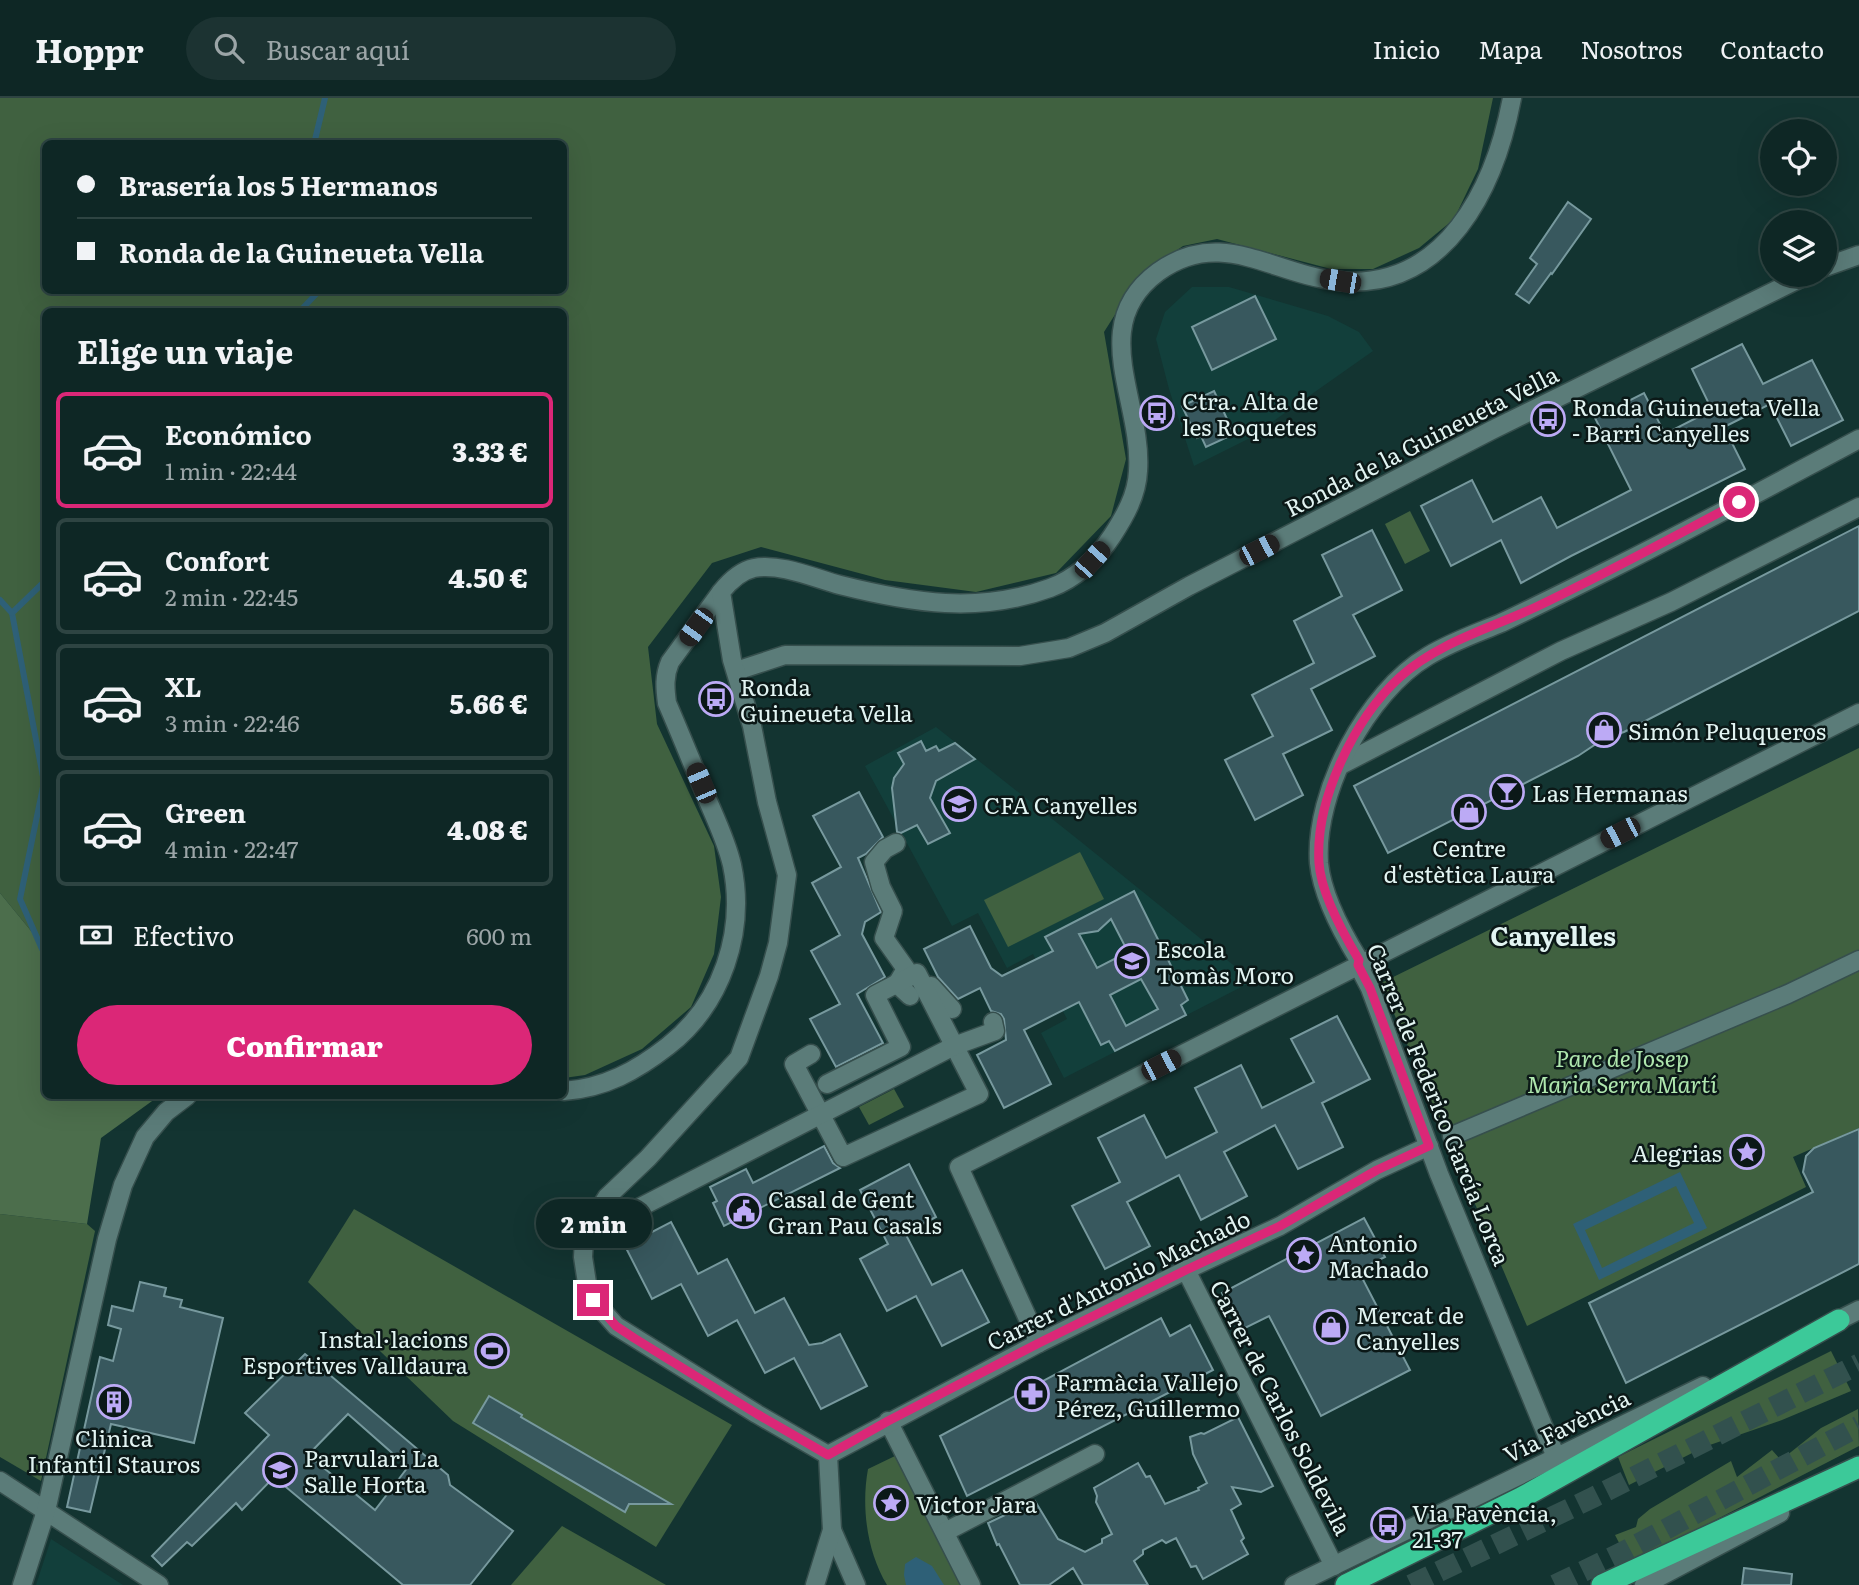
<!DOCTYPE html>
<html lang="es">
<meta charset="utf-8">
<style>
body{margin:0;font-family:Literata,serif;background:#1c3332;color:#f1f3f6;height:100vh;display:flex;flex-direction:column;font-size:26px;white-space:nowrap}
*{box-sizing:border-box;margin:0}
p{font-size:23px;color:#9ba5a7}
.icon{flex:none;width:38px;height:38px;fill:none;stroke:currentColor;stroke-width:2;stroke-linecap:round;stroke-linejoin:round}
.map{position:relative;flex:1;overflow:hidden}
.sheet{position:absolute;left:42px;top:210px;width:525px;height:791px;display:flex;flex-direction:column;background:#0e2725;border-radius:10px;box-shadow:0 7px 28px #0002,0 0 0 2px #2e4442}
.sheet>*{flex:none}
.banner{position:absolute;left:42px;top:42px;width:525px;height:154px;border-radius:10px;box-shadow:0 7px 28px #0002,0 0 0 2px #2e4442;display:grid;align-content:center;height:154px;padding:0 35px;background:#0e2725}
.tools{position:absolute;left:1760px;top:21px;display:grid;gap:14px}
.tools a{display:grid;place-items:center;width:77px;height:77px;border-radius:50%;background:#0e2725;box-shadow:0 7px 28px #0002,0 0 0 2px #2e4442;font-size:35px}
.end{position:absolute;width:32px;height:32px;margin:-16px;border:9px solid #db2777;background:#fff;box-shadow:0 0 0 4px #fff}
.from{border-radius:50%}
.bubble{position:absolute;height:49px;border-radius:24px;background:#0e2725;box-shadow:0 7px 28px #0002,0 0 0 2px #2e4442;font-size:23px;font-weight:800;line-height:49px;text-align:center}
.car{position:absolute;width:21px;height:42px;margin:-21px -10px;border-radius:9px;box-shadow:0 0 5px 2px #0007;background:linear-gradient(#222 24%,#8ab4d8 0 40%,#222 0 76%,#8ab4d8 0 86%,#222 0)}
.banner b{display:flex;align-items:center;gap:24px;height:66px;font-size:26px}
.banner b+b{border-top:2px solid #2e4442}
.banner i{width:18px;height:18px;background:#f1f3f6}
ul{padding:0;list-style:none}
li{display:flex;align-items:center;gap:21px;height:116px;margin:0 14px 10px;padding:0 21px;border:4px solid #2e4442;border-radius:10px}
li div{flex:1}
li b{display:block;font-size:26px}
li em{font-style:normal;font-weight:800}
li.current{border-color:#db2777}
li>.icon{width:63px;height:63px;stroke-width:1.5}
h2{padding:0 35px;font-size:32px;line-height:84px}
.pay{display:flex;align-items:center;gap:18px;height:77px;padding:0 35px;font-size:26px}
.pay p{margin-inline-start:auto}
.cta{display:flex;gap:14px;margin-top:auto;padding:14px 35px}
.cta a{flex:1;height:80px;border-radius:42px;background:#db2777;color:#fff;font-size:28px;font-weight:800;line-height:80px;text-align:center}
header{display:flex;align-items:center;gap:42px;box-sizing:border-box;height:98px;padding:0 35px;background:#0e2725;border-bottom:2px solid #2e4442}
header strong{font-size:33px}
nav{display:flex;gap:38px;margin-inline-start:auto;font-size:24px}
.search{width:490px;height:63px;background:#1c3332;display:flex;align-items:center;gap:18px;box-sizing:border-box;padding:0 24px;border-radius:38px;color:#9ba5a7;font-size:26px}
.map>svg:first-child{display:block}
.built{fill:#123f3b}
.green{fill:#406140;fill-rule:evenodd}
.forest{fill:#4c6e4c}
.water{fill:#2e6077;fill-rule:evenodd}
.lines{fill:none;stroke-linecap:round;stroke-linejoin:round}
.stream{stroke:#2e6077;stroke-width:6}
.building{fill:#38585e;stroke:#77999e;stroke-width:2;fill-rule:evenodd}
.highway-tunnel{stroke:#32514e;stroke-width:21;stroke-dasharray:21 10;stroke-linecap:butt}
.minor-casing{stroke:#364f4d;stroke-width:21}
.highway-casing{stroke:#364f4d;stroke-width:24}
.minor{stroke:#5b7c79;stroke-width:18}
.highway{stroke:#3cc999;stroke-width:21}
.route{stroke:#db2777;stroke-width:9}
.labels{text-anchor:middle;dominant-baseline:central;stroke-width:5;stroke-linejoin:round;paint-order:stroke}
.poi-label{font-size:23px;fill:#e2f4f2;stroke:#0b1817;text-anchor:start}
.street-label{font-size:23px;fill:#e2f4f2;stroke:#0b1817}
.park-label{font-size:23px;font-style:italic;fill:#afe7ae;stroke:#0b1817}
.quarter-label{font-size:26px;font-weight:bold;fill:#e2f4f2;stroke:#0b1817}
</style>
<header>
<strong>Hoppr</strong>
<div class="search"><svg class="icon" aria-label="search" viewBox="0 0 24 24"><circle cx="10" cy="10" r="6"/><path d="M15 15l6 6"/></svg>Buscar aquí</div>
<nav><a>Inicio</a><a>Mapa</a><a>Nosotros</a><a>Contacto</a></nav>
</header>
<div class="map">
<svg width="1859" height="1487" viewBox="0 0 1859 1487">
<rect width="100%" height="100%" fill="#133431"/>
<g class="built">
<polygon points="1192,189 1229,189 1328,218 1359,234 1373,253 1248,341 1194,368 1169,291 1156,241 1165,214"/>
<polygon points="936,629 1080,743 1253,883 1064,980 1041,935 1067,921 1033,856 1007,870 978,815 952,828 865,668"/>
<polygon points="51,1441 123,1487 36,1487"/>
</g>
<g class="green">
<path d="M0 0H1493L1478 71 1454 121 1419 150 1373 171H1331L1217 141 1183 148 1140 177 1104 234 1126 361 1111 418 1056 475 976 494 885 482 761 449 712 465 648 549 657 626 714 748 721 799 714 856 691 909 642 951 585 977 564 980V214H46L45 850 0 795ZM46 46H564V192H46Z"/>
<polygon points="1410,413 1430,453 1405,466 1385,426"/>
<polygon points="1859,650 1859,1030 1793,1059 1806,1089 1527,1228 1381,885"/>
<polygon points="1080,754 1104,801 1008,849 984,802"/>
<polygon points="894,991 904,1009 869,1027 859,1009"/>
<polygon points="354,1111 732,1327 656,1449 453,1323 308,1184"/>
<polygon points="0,1116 87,1126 95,1133 41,1383 0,1359"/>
<polygon points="1831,1253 1851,1293 1782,1322 1704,1349 1629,1387 1618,1359"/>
<polygon points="1858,1311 1859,1348 1630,1466 1615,1437 1636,1429 1638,1421 1650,1411 1731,1363 1737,1379 1772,1352 1781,1362 1821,1330"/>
<path d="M895 1358 938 1443 963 1487H887C867 1454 861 1409 868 1371Z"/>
<polygon points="562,1428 666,1487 511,1487"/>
</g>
<polygon class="forest" points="0,795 45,850 46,998 159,998 101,1040 87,1126 0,1116"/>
<g class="water">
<path d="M1680 1074 1707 1130 1599 1182 1573 1126ZM1676 1088 1694 1125 1602 1170 1585 1132Z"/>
<polygon points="916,1459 932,1468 944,1487 906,1487 904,1477 905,1466"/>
</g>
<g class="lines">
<g class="stream">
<polyline points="314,46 325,0"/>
<polyline points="299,214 320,192"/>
<polyline points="46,482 12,515 44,684 20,801 42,851 46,852"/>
<polyline points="0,502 12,515"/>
</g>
</g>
<g class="building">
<polygon points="1568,104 1591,121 1552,176 1551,175 1529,205 1516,196 1537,166 1530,160"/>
<polygon points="1255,198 1276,241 1212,272 1192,229"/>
<polygon points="1742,246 1763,286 1812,262 1843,322 1791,348 1770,306 1724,329 1745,371 1571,458 1521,485 1501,442 1451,468 1421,408 1472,382 1493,424 1541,399 1557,430 1631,392 1595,320 1644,295 1665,336 1712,312 1692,271"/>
<polygon points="1214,293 1234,336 1206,349 1201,338 1197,340 1182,308"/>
<polygon points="1859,428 1859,513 1624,634 1605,640 1578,658 1388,755 1354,688"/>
<polygon points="1372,432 1402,492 1353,517 1375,558 1311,591 1332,632 1283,656 1303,697 1255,722 1225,662 1273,638 1252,597 1314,565 1294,523 1342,498 1322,457"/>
<polygon points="921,643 926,653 936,648 939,653 955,645 975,661 936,683 930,700 950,735 928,746 917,727 901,735 897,734 892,690 894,680 904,666 898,655"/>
<polygon points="859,694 883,739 866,756 858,760 881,814 865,824 862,836 885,879 857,896 883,945 836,969 810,921 840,906 811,853 840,837 812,785 841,769 813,718"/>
<path d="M1134 793 1188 902 1181 907 1186 917 1115 953 1109 943 1101 947 1079 904 1024 932 1051 986 1004 1010 977 957 1006 942 1004 921 1001 916 991 913 980 890 958 901 938 879 924 851 970 828 991 870 1002 878 1053 853 1045 839ZM1111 821 1128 854 1097 870 1079 836 1098 833ZM1141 881 1158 911 1126 928 1110 897Z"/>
<polygon points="1337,918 1370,981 1322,1005 1343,1049 1298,1071 1275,1027 1224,1054 1247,1098 1201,1122 1179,1077 1127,1104 1150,1148 1105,1171 1072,1108 1120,1084 1098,1040 1144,1017 1166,1060 1217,1034 1195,990 1241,967 1262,1010 1314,984 1291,941"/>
<polygon points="1859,1031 1859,1166 1626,1285 1589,1205 1813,1094 1803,1074 1806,1058 1814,1050"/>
<polygon points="824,1048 833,1065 840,1070 724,1128 713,1105 717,1103 710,1089 746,1071 753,1085"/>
<polygon points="909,1066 936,1119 905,1135 932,1187 962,1172 989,1224 942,1248 916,1198 887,1213 860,1161 888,1146 860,1092"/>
<polygon points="1364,1120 1385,1159 1358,1172 1410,1272 1321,1318 1269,1218 1241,1232 1222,1195"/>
<polygon points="671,1124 698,1176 727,1161 755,1215 784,1200 809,1247 822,1245 840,1236 867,1288 821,1311 794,1260 765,1275 737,1222 708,1238 681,1186 652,1201 625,1148"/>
<polygon points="140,1184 166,1190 164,1198 182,1202 180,1209 223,1220 194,1345 111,1326 90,1414 67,1409 100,1259 113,1263 121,1231 108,1227 112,1208 133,1213"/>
<polygon points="1161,1220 1170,1238 1190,1227 1213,1272 967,1398 940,1338"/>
<path d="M305 1256 448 1377 450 1387 513 1433 470 1487H403L274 1379 242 1412 236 1405 192 1448 187 1444 162 1468 152 1458 269 1337 245 1315ZM348 1316 408 1369 375 1412 308 1357Z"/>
<polygon points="489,1298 522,1317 521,1319 671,1406 629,1406 625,1414 473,1325"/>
<polygon points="1238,1319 1273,1388 1261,1394 1232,1389 1241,1406 1231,1412 1244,1440 1241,1443 1248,1456 1203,1481 1196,1468 1191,1469 1176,1440 1166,1445 1162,1442 1143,1452 1143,1456 1134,1463 1148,1487 1083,1487 1073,1470 1049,1487 1020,1487 999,1446 997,1447 988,1425 1035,1403 1058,1441 1085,1454 1102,1445 1102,1441 1112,1436 1096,1404 1097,1398 1094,1390 1138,1365 1146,1379 1150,1378 1165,1406 1199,1392 1198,1390 1207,1385 1193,1356 1190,1339 1201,1335 1204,1336"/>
<polygon points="1744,1470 1792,1476 1791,1487 1742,1487"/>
</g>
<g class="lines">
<g class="highway-tunnel">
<polyline points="1411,1487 1594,1399 1859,1266"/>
<polyline points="1555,1487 1625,1453 1859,1328"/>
</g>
<g class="minor-casing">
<g id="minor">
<polyline points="1825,169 1859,157"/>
<polyline points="736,573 785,557 1020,558 1069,550 1105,535 1189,488 1492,332 1807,177"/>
<polyline points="1341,667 1561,553 1671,504 1859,409"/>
<polyline points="896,745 885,751 874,764 881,789 893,813 884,840 906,871 897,886 910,898"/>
<polyline points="931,888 952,911"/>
<polyline points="811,956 794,966 843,1059 979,996 917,875 875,897 901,949 827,986"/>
<path d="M564 993C605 990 636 973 668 948 722 906 746 834 732 767 727 745 717 724 708 703 694 670 681 637 667 605 665 590 664 578 670 564L721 494"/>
<polyline points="1452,1038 1788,896 1859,862"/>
<polyline points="589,1128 623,1118 954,948 995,933 993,924"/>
<polyline points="1186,1172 1334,1468"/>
<polyline points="1829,1227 1859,1212"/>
<polyline points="1039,1245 959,1069 1859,615"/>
<polyline points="888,1323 971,1487"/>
<path d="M828 1357 757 1316 616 1228 593 1202 587 1185 583 1159 584 1142 589 1128 607 1099 648 1060 739 960 769 878 778 845 787 777 767 704 752 628 732 562 721 494C729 484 740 473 754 470 781 465 814 480 840 487 912 505 979 516 1050 490 1075 481 1097 461 1112 438 1125 418 1137 397 1138 373 1143 303 1086 227 1158 174 1222 128 1272 177 1339 183 1446 193 1495 89 1512 0"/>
<polyline points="828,1357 1039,1245 1186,1172 1280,1128 1377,1072 1429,1048"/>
<path d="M1556 1359 1439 1076 1370 890 1358 867 1359 862C1343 836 1322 797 1319 765 1314 694 1367 594 1428 558 1451 544 1477 535 1501 525 1539 507 1577 488 1615 469 1697 428 1778 384 1859 341"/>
<polyline points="0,1383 159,1487"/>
<polyline points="832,1432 856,1487"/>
<polyline points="945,1434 1095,1356"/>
<polyline points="22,1487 46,1413 107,1141 123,1087 145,1039 166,1014 187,998"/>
<polyline points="815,1487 832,1432 828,1357"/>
<polyline points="1294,1487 1703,1288"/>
<polyline points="1644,1487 1780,1415"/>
</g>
</g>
<g class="highway-casing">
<g id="highway">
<polyline points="1346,1487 1521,1400 1839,1222"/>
<polyline points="1602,1487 1859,1369"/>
</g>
</g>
<use href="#minor" class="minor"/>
<use href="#highway" class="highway"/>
</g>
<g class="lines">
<path class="route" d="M593 1202 616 1228 634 1240 757 1316 828 1357 888 1323 1039 1245 1186 1172 1280 1128 1377 1072 1429 1048 1370 890 1358 867 1359 862C1344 837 1321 795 1319 765 1315 702 1354 621 1400 579 1437 545 1491 530 1536 509 1605 476 1672 440 1739 404"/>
</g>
<defs>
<g id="bus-ring" transform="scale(1.75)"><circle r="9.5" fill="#0b1817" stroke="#bcaaf5" stroke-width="1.5"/><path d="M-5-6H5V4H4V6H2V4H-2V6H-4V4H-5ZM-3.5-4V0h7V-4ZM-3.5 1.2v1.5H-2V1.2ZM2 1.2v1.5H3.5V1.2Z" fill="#bcaaf5"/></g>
<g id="shop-ring" transform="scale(1.75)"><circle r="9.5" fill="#0b1817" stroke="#bcaaf5" stroke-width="1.5"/><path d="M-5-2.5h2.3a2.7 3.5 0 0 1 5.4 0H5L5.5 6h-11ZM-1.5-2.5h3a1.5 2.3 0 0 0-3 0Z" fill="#bcaaf5"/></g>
<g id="bar-ring" transform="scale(1.75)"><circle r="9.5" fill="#0b1817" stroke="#bcaaf5" stroke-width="1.5"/><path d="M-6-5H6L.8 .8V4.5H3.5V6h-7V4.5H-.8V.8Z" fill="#bcaaf5"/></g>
<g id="school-ring" transform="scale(1.75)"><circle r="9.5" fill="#0b1817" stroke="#bcaaf5" stroke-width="1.5"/><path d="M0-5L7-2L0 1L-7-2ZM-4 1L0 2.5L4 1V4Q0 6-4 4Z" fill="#bcaaf5"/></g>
<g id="sight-ring" transform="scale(1.75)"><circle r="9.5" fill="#0b1817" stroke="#bcaaf5" stroke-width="1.5"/><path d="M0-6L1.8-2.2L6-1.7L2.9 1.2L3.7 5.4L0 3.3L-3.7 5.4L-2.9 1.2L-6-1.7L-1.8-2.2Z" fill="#bcaaf5"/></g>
<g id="civic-ring" transform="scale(1.75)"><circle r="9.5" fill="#0b1817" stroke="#bcaaf5" stroke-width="1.5"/><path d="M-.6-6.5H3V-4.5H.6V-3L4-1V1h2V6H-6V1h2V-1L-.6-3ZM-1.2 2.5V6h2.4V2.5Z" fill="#bcaaf5"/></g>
<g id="stadium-ring" transform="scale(1.75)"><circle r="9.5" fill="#0b1817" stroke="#bcaaf5" stroke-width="1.5"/><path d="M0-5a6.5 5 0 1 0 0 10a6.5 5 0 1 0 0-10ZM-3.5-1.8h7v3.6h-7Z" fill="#bcaaf5"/></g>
<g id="pharmacy-ring" transform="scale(1.75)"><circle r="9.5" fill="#0b1817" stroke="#bcaaf5" stroke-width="1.5"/><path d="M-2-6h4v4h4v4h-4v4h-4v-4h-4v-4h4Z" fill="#bcaaf5"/></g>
<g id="building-ring" transform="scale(1.75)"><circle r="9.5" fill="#0b1817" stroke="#bcaaf5" stroke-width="1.5"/><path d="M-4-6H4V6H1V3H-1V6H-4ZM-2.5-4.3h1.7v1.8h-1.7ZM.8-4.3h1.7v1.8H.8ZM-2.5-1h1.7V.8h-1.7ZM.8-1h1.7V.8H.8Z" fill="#bcaaf5"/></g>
</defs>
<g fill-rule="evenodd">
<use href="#bus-ring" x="1157" y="315"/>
<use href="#bus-ring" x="1548" y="321"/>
<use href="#bus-ring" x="716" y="601"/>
<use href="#shop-ring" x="1604" y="632"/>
<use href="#bar-ring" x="1507" y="694"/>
<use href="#school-ring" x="959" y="706"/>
<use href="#shop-ring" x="1469" y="714"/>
<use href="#school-ring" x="1132" y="863"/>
<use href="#sight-ring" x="1747" y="1054"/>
<use href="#civic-ring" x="744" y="1113"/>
<use href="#sight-ring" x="1304" y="1157"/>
<use href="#shop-ring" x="1331" y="1229"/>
<use href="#stadium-ring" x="492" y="1253"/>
<use href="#pharmacy-ring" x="1032" y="1296"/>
<use href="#building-ring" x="114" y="1304"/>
<use href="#school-ring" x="280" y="1372"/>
<use href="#sight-ring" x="891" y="1405"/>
<use href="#bus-ring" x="1388" y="1427"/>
</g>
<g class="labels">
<g class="poi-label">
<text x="1182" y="302">Ctra. Alta de<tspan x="1182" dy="26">les Roquetes</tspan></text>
<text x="1572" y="308">Ronda Guineueta Vella<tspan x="1572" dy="26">- Barri Canyelles</tspan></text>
<text x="740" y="588">Ronda<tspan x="740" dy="26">Guineueta Vella</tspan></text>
<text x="1628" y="632">Simón Peluqueros</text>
<text x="1532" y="694">Las Hermanas</text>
<text x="984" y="706">CFA Canyelles</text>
<text x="1469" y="749" text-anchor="middle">Centre<tspan x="1469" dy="26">d'estètica Laura</tspan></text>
<text x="1156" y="850">Escola<tspan x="1156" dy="26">Tomàs Moro</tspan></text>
<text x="1722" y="1054" text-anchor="end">Alegrias</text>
<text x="768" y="1100">Casal de Gent<tspan x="768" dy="26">Gran Pau Casals</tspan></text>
<text x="1328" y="1144">Antonio<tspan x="1328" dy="26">Machado</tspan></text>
<text x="1356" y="1216">Mercat de<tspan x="1356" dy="26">Canyelles</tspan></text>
<text x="468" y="1240" text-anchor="end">Instal·lacions<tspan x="468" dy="26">Esportives Valldaura</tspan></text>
<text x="1056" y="1283">Farmàcia Vallejo<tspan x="1056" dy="26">Pérez, Guillermo</tspan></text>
<text x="114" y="1339" text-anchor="middle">Clinica<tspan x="114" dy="26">Infantil Stauros</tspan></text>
<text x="304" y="1359">Parvulari La<tspan x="304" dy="26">Salle Horta</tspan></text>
<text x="916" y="1405">Victor Jara</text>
<text x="1412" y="1414">Via Favència,<tspan x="1412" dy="26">21-37</tspan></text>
</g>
<g class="street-label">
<text transform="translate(1421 342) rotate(-27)">Ronda de la Guineueta Vella</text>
<text transform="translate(1440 1006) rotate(68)">Carrer de Federico García Lorca</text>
<text transform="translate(1118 1181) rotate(-26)">Carrer d'Antonio Machado</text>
<text transform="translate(1282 1309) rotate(63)">Carrer de Carlos Soldevila</text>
<text transform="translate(1566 1327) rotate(-26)">Via Favència</text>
</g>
<g class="park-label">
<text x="1622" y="959">Parc de Josep<tspan x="1622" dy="26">Maria Serra Martí</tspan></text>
</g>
<g class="quarter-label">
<text x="1553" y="836">Canyelles</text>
</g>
</g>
</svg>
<div class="tools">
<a><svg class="icon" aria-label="locate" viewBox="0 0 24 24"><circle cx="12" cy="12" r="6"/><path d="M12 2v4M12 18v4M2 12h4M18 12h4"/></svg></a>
<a><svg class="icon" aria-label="layers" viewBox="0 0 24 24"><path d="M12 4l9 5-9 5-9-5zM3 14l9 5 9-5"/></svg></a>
</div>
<i class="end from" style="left:1739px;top:404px"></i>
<i class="end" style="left:593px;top:1202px"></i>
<div class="bubble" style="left:536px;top:1101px;width:116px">2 min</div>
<i class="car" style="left:1340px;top:183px;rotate:280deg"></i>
<i class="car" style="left:1259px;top:452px;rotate:63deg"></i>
<i class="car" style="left:1092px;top:462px;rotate:42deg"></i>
<i class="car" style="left:696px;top:529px;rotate:216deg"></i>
<i class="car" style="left:701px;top:685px;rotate:337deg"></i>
<i class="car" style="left:1620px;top:735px;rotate:243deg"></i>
<i class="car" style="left:1161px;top:967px;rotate:63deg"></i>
<div class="banner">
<b><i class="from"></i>Brasería los 5 Hermanos</b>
<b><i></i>Ronda de la Guineueta Vella</b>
</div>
<section class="sheet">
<h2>Elige un viaje</h2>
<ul>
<li class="current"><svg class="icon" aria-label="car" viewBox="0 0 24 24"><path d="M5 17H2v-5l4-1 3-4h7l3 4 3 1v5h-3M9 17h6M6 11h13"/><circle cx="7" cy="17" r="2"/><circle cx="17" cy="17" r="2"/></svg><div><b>Económico</b><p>1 min · 22:44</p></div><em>3.33 €</em></li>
<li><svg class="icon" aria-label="car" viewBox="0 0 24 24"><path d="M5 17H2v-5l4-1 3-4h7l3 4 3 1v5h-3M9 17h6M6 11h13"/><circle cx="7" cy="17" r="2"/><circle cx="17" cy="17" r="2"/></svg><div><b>Confort</b><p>2 min · 22:45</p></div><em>4.50 €</em></li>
<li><svg class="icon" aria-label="car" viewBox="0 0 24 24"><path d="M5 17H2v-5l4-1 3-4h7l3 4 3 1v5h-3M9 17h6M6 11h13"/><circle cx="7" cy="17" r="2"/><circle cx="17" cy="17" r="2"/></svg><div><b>XL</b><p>3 min · 22:46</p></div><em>5.66 €</em></li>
<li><svg class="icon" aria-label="car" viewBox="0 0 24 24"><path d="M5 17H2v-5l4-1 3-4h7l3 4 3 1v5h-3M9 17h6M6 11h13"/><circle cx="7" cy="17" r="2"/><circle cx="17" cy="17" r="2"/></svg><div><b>Green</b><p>4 min · 22:47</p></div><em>4.08 €</em></li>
</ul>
<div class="pay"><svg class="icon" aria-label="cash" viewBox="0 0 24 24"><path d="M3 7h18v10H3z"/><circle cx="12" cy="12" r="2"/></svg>Efectivo<p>600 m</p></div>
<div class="cta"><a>Confirmar</a></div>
</section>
</div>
